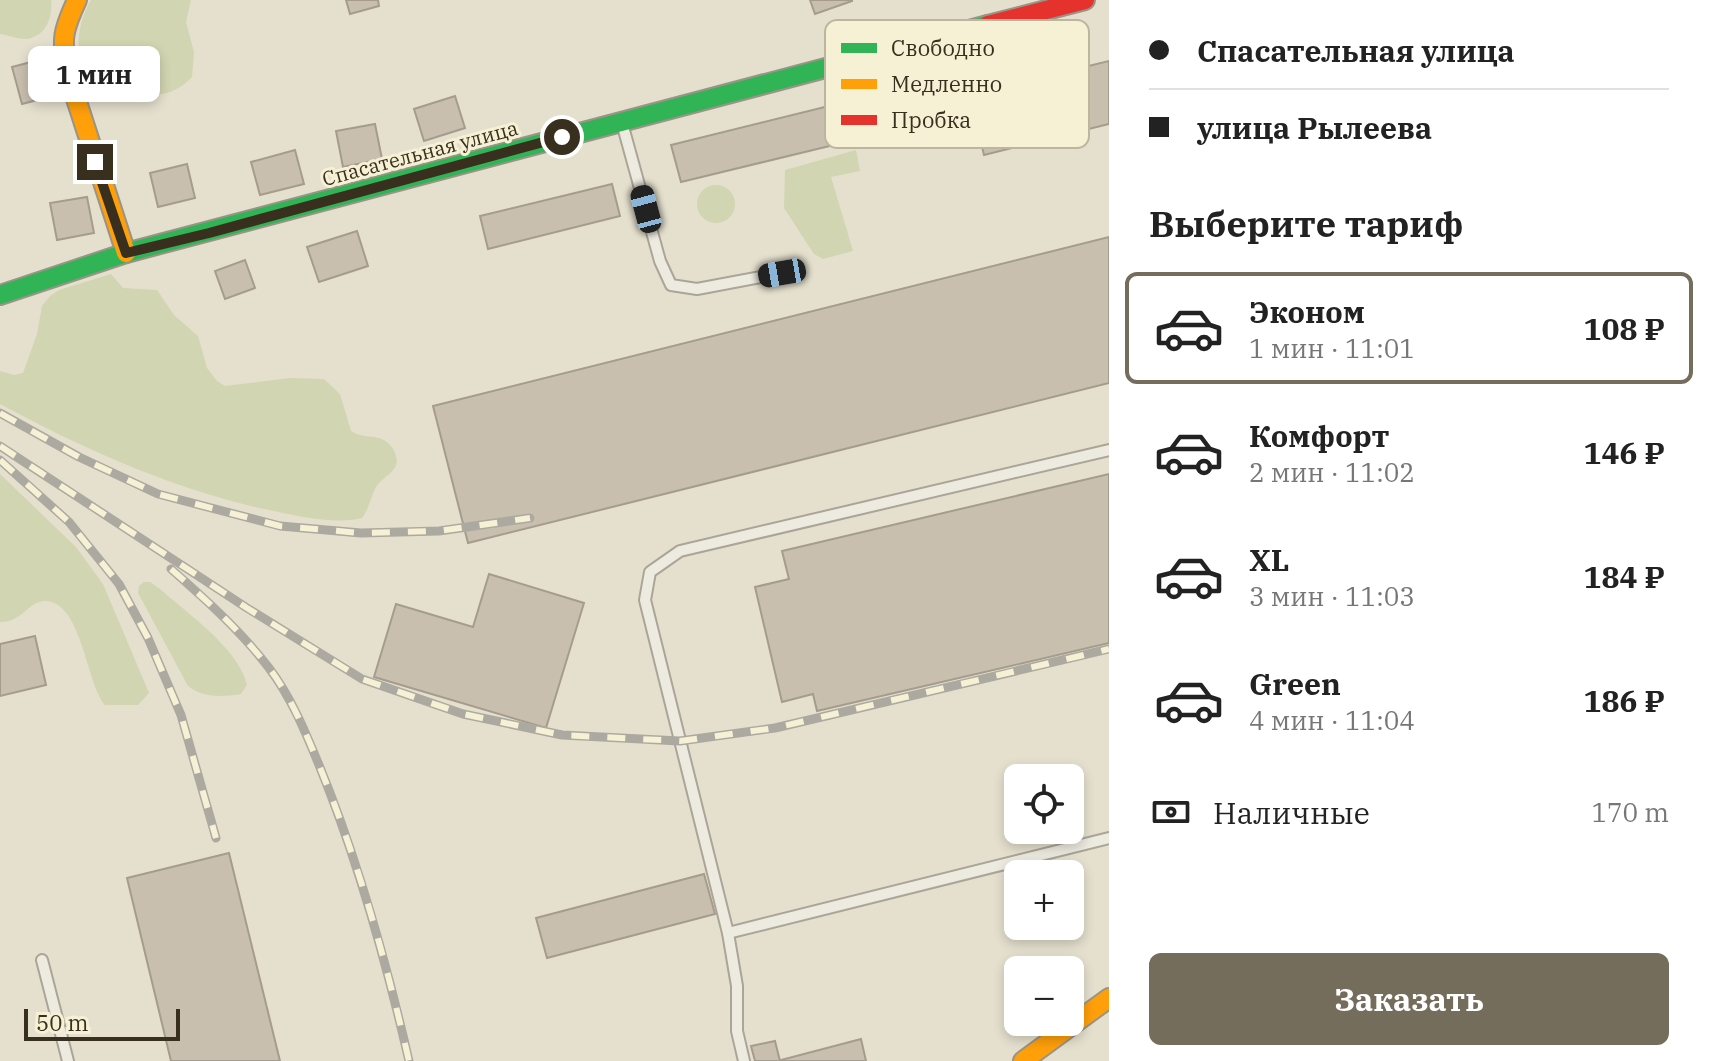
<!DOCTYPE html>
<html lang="ru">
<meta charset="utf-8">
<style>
body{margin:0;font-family:"IBM Plex Serif",serif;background:#f6f6f6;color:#222;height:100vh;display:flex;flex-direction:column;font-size:30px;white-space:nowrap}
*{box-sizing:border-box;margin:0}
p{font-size:26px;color:#767676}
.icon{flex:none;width:44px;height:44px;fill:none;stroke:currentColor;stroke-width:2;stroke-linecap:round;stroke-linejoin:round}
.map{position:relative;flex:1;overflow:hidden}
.drawer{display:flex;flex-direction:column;background:#fff;width:600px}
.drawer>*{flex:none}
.top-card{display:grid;align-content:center;height:176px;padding:0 40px;background:#fff}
.tools{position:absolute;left:1004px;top:764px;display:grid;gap:16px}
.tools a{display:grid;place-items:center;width:80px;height:80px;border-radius:12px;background:#fff;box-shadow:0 4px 12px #0003;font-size:40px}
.scale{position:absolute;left:24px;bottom:20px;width:156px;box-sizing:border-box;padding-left:8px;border:4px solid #392f1f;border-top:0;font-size:22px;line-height:28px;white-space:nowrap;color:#392f1f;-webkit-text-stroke:6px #f6f0d5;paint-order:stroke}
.end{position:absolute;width:36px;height:36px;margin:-18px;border:10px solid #392f1f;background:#fff;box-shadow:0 0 0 4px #fff}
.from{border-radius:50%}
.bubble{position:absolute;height:56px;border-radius:12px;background:#fff;box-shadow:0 4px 12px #0003;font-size:26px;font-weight:700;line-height:56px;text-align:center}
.car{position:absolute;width:24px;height:48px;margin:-24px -12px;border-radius:10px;box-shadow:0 0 6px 2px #0007;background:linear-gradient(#222 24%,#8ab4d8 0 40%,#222 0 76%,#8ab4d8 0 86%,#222 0)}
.top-card b{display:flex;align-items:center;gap:28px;height:76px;font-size:30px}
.top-card b+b{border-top:2px solid #e0e0e0}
.top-card i{width:20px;height:20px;background:#222}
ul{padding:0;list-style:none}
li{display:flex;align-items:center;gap:24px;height:112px;margin:0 16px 12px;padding:0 24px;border:4px solid transparent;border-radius:12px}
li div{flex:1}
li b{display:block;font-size:30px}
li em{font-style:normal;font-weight:700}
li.active{border-color:#756d5c}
li>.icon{width:72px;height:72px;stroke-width:1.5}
h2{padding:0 40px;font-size:36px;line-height:96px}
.pay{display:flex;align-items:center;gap:20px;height:88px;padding:0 40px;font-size:30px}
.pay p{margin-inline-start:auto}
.cta{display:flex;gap:16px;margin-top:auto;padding:16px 40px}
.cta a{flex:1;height:92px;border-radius:12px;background:#756d5c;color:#fff;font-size:32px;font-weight:700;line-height:92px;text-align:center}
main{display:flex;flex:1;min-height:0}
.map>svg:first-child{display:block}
.green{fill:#d1d5b1}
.building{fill:#c9bfaf;stroke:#a59c8d;stroke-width:2}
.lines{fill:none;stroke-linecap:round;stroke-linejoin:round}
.lane-casing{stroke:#aaa597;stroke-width:14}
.fast-casing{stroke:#9a9487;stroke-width:22}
.slow-casing{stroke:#9a9487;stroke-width:22}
.jam-casing{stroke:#9a9487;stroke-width:22}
.lane{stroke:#edeae0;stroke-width:10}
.fast{stroke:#30b455;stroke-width:18}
.slow{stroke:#ff9f0a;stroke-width:18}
.jam{stroke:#e5322d;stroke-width:18}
.rail-casing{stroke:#acaaa0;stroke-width:9}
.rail{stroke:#f6f0d5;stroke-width:6;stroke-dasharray:18;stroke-linecap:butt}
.route{stroke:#392f1f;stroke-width:10}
.labels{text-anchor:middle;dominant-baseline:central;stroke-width:6;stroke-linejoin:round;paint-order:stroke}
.street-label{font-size:20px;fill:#392f1f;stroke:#f6f0d5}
.key{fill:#f6f0d5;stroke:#bdb69e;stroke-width:2}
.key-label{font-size:22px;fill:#392f1f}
</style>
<main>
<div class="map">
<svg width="1109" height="1061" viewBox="0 0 1109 1061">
<rect width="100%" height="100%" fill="#e5e0ce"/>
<g class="green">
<path d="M0 0H51C53 17 46 37 26 39 17 39 8 35 0 34Z"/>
<path d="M91 0H191L186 22 194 52 192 77C181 89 164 98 147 93 135 89 147 91 136 86 126 82 114 86 104 82 69 68 76 26 91 0Z"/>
<polygon points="856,150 860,171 831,177 853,251 823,259 814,254 784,208 785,170"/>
<circle cx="716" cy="204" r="19"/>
<path d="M111 274 123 288 157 290 174 315 198 336 207 368 217 381 225 386 290 378 324 379 340 394 351 431C362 438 371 435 382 439 388 442 393 447 395 453 403 472 382 475 375 489 370 499 369 509 362 518 337 524 308 518 283 513 182 493 91 453 0 404V371L14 375 23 373 37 334 42 306 50 296 59 290Z"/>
<path d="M0 474 76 547 103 584 149 693 138 705H105C86 684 82 600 44 601 28 602 21 623 0 622Z"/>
<path d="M144 582H150L160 589C187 613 239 649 247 685L241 694C222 697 203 698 188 686L138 593 139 586Z"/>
</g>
<g class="building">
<polygon points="346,0 378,0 379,6 350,14"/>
<polygon points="810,0 852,0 852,1 815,14"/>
<polygon points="50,57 60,94 22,104 12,67"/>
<polygon points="1109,61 1109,124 984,155 974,113 961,116 956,98"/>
<polygon points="455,96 465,128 424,141 414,109"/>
<polygon points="833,105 842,143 681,182 671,145"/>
<polygon points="375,124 382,159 343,167 336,131"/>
<polygon points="295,150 304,184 260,195 251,162"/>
<polygon points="187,164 195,198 158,207 150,173"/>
<polygon points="612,184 620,216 488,249 480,216"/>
<polygon points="87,197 94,233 57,240 50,203"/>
<polygon points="357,231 368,266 319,282 307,247"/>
<polygon points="1109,237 1109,383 468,543 433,406"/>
<polygon points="245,260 255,288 225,299 215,271"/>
<polygon points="1109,474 1109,643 817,711 813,694 782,702 755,587 789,579 782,551"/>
<polygon points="489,574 584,603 546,728 374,677 396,604 473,627"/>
<polygon points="35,636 46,685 0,696 0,644"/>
<polygon points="229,853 280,1061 171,1061 127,878"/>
<polygon points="704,874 715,914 547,958 536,918"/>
<polygon points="861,1039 866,1061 782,1061 781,1060"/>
<polygon points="775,1041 780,1061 755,1061 751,1046"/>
</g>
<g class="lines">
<g class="lane-casing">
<g id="lane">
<polyline points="622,123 660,261 671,285 697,289 782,273"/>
<polyline points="728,933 1109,838"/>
<polyline points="42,960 68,1061"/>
<polyline points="744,1061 737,1031 737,986 728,933 645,600 650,572 680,551 1109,450"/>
</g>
</g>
<g class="fast-casing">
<polyline id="fast" points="0,295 126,253 988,25"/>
</g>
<g class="slow-casing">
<g id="slow">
<path d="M77 0C63 30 61 39 67 71L126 253"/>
<polyline points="1023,1061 1109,998"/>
</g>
</g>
<g class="jam-casing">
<polyline id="jam" points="988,25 1085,0"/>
</g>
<use href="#lane" class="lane"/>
<use href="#fast" class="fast"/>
<use href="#slow" class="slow"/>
<use href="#jam" class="jam"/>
<g class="rail-casing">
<g id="rail">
<polyline points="0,413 79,457 158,494 280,526 361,533 439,531 530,518"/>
<polyline points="0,446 247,608 362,679 463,714 562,735 680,741 775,728 1109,649"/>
<polyline points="0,460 69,522 119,584 148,638 181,715 216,838"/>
<path d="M171 569C205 599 241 631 269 668 291 697 305 731 319 765 358 860 386 961 409 1061"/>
</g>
</g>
<use href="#rail" class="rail"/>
</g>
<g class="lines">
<polyline class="route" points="95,162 126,253 209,233 562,137"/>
</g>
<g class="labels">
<g class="street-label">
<text transform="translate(420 153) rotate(-15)">Спасательная улица</text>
</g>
</g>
<rect x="825" y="20" width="264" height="128" rx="12" class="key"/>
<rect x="841" y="43" width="36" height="10" fill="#30b455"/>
<rect x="841" y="79" width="36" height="10" fill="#ff9f0a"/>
<rect x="841" y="115" width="36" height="10" fill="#e5322d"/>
<g class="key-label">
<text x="891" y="56">Свободно</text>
<text x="891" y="92">Медленно</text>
<text x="891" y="128">Пробка</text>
</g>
</svg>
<div class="tools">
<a><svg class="icon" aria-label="locate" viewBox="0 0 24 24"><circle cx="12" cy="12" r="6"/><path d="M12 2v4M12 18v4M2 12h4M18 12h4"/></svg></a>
<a>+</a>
<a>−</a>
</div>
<div class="scale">50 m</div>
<i class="end from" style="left:562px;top:137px"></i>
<i class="end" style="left:95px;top:162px"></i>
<div class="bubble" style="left:28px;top:46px;width:132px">1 мин</div>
<i class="car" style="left:646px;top:209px;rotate:345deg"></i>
<i class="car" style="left:782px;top:273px;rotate:260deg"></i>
</div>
<section class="drawer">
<div class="top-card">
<b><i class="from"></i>Спасательная улица</b>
<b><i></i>улица Рылеева</b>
</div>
<h2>Выберите тариф</h2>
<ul>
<li class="active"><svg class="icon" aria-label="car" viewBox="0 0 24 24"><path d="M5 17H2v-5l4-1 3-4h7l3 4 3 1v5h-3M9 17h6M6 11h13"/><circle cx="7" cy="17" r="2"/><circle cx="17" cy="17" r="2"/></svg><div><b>Эконом</b><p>1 мин · 11:01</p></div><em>108 ₽</em></li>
<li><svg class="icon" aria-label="car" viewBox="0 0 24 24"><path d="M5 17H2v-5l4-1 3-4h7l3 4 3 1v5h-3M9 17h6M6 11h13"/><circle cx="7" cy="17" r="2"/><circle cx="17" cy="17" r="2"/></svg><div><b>Комфорт</b><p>2 мин · 11:02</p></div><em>146 ₽</em></li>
<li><svg class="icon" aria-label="car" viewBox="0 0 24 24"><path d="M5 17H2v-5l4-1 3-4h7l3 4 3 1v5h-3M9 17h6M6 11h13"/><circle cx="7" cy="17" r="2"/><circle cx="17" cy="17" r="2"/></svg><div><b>XL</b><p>3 мин · 11:03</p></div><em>184 ₽</em></li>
<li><svg class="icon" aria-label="car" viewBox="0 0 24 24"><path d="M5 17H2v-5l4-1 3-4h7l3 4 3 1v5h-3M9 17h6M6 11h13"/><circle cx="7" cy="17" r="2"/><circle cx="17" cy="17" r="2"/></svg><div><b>Green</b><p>4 мин · 11:04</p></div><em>186 ₽</em></li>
</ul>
<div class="pay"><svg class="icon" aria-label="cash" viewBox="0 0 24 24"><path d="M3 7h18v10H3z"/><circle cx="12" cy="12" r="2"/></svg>Наличные<p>170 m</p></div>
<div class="cta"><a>Заказать</a></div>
</section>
</main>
